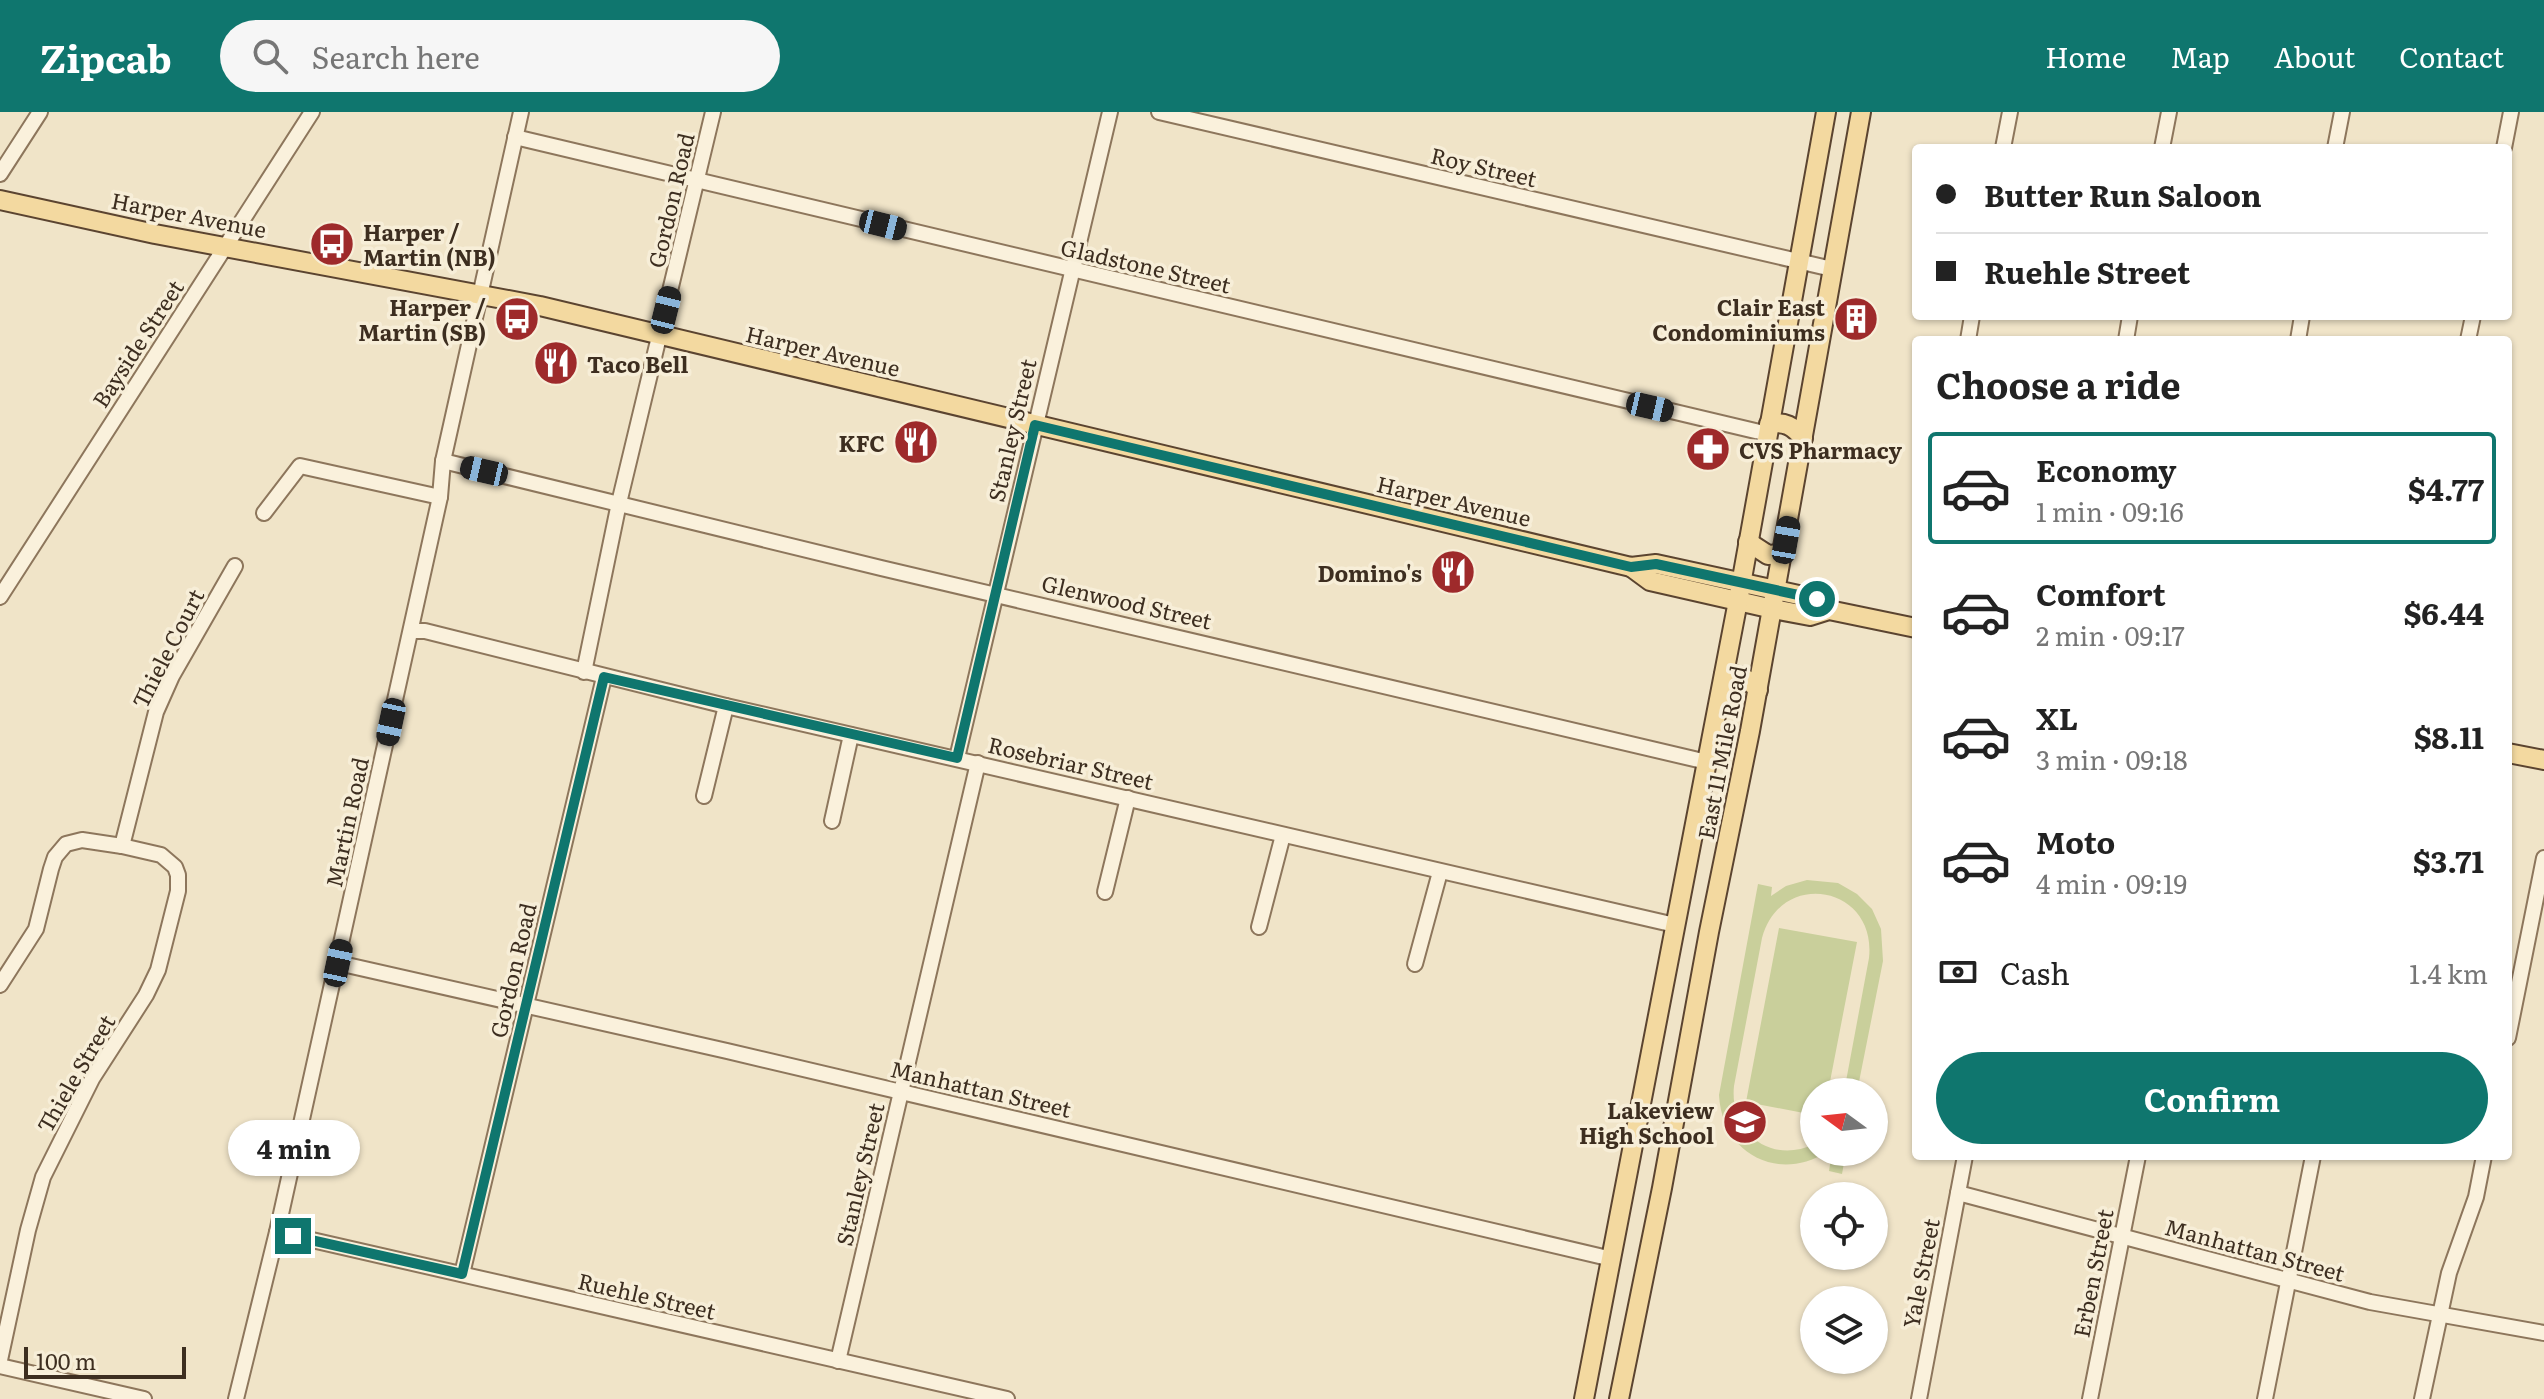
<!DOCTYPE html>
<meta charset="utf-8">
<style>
body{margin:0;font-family:Literata,serif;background:#f6f6f6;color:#222;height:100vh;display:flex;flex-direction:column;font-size:30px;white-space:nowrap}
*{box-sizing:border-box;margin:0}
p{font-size:26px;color:#767676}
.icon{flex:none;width:44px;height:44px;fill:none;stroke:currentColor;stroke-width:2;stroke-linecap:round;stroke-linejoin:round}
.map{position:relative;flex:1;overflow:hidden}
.panel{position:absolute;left:1912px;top:224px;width:600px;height:824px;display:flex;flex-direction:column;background:#fff;border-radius:8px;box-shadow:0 2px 6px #0004}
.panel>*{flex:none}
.guide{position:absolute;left:1912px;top:32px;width:600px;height:176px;border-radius:8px;box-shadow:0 2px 6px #0004;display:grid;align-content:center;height:176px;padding:0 24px;background:#fff}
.needle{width:52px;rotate:285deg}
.fabs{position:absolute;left:1800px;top:966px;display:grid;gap:16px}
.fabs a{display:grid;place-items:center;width:88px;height:88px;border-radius:50%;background:#fff;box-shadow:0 2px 6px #0004;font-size:40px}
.scale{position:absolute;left:24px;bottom:20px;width:162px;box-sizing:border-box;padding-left:8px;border:4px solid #3d2e20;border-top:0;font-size:22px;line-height:28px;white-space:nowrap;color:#3d2e20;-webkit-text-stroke:6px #f7eed8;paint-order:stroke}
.end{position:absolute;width:36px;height:36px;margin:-18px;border:10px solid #0f766e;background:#fff;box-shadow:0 0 0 4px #fff}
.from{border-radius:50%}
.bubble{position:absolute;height:56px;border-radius:28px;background:#fff;box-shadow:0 2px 6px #0004;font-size:26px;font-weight:700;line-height:56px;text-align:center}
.car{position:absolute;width:24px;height:48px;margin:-24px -12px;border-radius:10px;box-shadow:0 0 6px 2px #0007;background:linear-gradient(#222 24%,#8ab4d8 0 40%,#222 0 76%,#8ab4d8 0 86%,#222 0)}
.guide b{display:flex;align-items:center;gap:28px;height:76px;font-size:30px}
.guide b+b{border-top:2px solid #e0e0e0}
.guide i{width:20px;height:20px;background:#222}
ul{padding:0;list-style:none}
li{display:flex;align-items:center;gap:24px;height:112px;margin:0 16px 12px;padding:0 8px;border:4px solid transparent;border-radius:8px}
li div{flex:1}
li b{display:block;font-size:30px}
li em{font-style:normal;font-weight:700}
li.on{border-color:#0f766e}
li>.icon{width:72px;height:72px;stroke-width:1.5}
h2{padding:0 24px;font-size:36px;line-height:96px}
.pay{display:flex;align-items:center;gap:20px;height:88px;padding:0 24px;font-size:30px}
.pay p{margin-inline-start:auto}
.button{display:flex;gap:16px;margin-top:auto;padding:16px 24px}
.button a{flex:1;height:92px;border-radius:48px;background:#0f766e;color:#fff;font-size:32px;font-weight:700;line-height:92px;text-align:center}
header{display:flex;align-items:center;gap:48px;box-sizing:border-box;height:112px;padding:0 40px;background:#0f766e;color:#fff}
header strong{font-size:38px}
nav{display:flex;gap:44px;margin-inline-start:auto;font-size:28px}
.search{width:560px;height:72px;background:#f6f6f6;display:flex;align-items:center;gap:20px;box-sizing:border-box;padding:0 28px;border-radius:44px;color:#767676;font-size:30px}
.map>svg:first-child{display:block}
.green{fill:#c9cf9b}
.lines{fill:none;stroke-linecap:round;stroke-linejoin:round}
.minor-casing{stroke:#8d765c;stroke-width:18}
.major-casing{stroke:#5b4430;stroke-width:22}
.minor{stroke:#faf1dc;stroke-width:14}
.major{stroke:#f3d9a0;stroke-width:18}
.route{stroke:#0f766e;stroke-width:10}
.labels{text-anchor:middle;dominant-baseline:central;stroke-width:7;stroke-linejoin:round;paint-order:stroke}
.street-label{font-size:22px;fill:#3d2e20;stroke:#f7eed8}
.poi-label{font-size:22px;font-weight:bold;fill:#3d2e20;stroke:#f7eed8;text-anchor:end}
</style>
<header>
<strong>Zipcab</strong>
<div class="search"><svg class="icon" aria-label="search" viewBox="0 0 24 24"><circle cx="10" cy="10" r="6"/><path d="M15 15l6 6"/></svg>Search here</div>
<nav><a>Home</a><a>Map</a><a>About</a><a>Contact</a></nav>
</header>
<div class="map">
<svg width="2544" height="1287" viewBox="0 0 2544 1287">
<rect width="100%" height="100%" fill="#f0e4c8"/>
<g class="green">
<path d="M1807 768 1838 771 1857 782 1872 797 1881 817 1883 849 1857 980H1844L1869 846C1877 774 1781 756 1762 826L1734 974C1729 1020 1771 1053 1814 1032V1040H1827C1777 1071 1722 1041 1719 983L1758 772 1772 775 1771 784 1786 774Z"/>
<polygon points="1779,816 1857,830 1828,980 1814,980 1814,1003 1746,990"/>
<polygon points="1832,1040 1846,1040 1842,1062 1829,1059"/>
</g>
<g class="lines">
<g class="minor-casing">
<g id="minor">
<polyline points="1159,0 1832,157"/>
<polyline points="515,25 1768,322"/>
<polyline points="2003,36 2010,0"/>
<polyline points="2162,36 2169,0"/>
<polyline points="2335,36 2342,0"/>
<polyline points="2504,36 2511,0"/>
<polyline points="0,62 40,0"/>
<polyline points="1968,228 1972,204"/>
<polyline points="2126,228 2130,204"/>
<polyline points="2298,228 2302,204"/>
<polyline points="2468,228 2473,204"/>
<polyline points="443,349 881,456 1707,650"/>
<polyline points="264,401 300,354 440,385"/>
<polyline points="0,485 312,0"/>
<polyline points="411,519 425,519 726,594 1675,813"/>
<polyline points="584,560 619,391 713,0"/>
<polyline points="957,646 1110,0"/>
<polyline points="704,684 726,594"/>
<polyline points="832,709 851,623"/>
<polyline points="122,734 156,600 172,564 235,454"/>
<polyline points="1105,780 1128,686"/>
<polyline points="1259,815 1283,723"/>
<polyline points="338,851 727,939 1612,1147"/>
<polyline points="1415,852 1440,760"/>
<polyline points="0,873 36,817 51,757 55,745 66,732 82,728 122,734 161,743 175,755 178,763 178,779 158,858 146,883 92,967 43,1065 28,1118 0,1248"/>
<polyline points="2508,926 2544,746"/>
<polyline points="1958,1081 2370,1190 2544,1221"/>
<polyline points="277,1120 1007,1287"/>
<polyline points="462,1162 604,565"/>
<polyline points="838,1249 978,651"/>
<polyline points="0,1254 144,1287"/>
<polyline points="236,1287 277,1120 440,385 443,349 521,0"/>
<polyline points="1919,1287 1965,1044"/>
<polyline points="2090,1287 2138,1044"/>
<polyline points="2265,1287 2313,1044"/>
<polyline points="2422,1287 2449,1161 2476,1085 2484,1044"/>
</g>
</g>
<g class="major-casing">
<g id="major">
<polyline points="0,88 155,122 540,194 1631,455 1656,452 1817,487 1829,498"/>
<path d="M1769 312C1785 309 1793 314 1803 326"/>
<polyline points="1748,430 1768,443 1782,442"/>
<polyline points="1631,455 1650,469 1773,497 1810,504 1829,498 1916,516"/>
<path d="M1724 563C1740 562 1748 566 1758 578"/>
<polyline points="2508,641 2544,648"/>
<polyline points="1584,1287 1738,489 1826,0"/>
<polyline points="1619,1287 1662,1076 1709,820 1750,619 1861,0"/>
</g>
</g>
<use href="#minor" class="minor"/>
<use href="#major" class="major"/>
</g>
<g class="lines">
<polyline class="route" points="293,1124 462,1162 604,565 957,646 1035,313 1631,455 1656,452 1817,487"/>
</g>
<defs>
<g id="bus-disc" transform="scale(2.3)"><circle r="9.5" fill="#9e2a2b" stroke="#f7eed8"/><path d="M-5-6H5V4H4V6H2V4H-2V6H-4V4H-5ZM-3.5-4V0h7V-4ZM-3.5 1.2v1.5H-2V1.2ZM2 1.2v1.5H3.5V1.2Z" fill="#fff"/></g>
<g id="building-disc" transform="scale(2.3)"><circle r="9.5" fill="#9e2a2b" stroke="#f7eed8"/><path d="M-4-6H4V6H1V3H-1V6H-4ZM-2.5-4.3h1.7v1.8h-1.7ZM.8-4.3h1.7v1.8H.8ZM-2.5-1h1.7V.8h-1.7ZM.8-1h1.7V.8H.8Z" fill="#fff"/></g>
<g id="restaurant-disc" transform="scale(2.3)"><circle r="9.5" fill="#9e2a2b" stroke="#f7eed8"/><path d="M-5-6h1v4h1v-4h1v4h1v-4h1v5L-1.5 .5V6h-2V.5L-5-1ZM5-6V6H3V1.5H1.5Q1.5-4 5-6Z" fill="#fff"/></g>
<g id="pharmacy-disc" transform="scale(2.3)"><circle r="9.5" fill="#9e2a2b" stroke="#f7eed8"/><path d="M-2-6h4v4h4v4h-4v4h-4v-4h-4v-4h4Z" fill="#fff"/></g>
<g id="school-disc" transform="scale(2.3)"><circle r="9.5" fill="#9e2a2b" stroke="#f7eed8"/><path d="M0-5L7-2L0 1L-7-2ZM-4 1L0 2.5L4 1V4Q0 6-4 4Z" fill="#fff"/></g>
</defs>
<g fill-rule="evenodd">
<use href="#bus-disc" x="332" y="132"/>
<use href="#bus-disc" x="517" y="207"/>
<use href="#building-disc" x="1856" y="207"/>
<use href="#restaurant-disc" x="556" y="251"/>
<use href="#restaurant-disc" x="916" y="330"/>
<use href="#pharmacy-disc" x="1708" y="337"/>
<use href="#restaurant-disc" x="1453" y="460"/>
<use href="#school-disc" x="1745" y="1010"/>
</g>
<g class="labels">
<g class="street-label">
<text transform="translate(1484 54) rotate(13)">Roy Street</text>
<text transform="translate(670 88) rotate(-77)">Gordon Road</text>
<text transform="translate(189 102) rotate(11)">Harper Avenue</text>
<text transform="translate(1146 153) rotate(13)">Gladstone Street</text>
<text transform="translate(137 231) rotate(-57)">Bayside Street</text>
<text transform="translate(823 238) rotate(13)">Harper Avenue</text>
<text transform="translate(1011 318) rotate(-77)">Stanley Street</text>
<text transform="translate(1454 388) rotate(13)">Harper Avenue</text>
<text transform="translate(1127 489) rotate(13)">Glenwood Street</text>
<text transform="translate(167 536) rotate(-63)">Thiele Court</text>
<text transform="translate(1721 640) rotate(-79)">East 11 Mile Road</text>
<text transform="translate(1071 650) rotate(13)">Rosebriar Street</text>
<text transform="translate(346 710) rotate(-78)">Martin Road</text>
<text transform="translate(512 858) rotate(-77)">Gordon Road</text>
<text transform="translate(75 961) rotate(-60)">Thiele Street</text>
<text transform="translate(981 976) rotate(13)">Manhattan Street</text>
<text transform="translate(859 1062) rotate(-77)">Stanley Street</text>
<text transform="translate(2255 1137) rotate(15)">Manhattan Street</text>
<text transform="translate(1920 1161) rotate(-79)">Yale Street</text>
<text transform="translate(2092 1161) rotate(-79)">Erben Street</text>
<text transform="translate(647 1183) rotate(13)">Ruehle Street</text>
</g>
<g class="poi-label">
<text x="363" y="119" text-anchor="start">Harper /<tspan x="363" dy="25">Martin (NB)</tspan></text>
<text x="486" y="194">Harper /<tspan x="486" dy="25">Martin (SB)</tspan></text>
<text x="1825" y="194">Clair East<tspan x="1825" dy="25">Condominiums</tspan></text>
<text x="587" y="251" text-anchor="start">Taco Bell</text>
<text x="885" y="330">KFC</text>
<text x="1739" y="337" text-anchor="start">CVS Pharmacy</text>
<text x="1422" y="460">Domino's</text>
<text x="1714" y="997">Lakeview<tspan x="1714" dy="25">High School</tspan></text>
</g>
</g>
</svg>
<div class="fabs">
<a><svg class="needle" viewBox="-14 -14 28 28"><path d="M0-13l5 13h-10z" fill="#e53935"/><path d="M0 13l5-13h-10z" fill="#767676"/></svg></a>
<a><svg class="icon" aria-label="locate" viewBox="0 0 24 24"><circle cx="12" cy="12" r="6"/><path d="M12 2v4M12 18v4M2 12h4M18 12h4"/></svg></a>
<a><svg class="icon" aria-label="layers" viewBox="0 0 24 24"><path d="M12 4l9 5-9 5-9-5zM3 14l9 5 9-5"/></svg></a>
</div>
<div class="scale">100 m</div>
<i class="end from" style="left:1817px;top:487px"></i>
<i class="end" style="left:293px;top:1124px"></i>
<div class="bubble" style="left:228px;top:1008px;width:132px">4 min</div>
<i class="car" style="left:883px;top:113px;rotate:104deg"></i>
<i class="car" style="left:666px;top:198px;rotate:14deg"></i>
<i class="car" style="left:1650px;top:295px;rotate:103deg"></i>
<i class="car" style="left:484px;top:359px;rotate:283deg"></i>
<i class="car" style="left:1786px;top:428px;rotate:10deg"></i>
<i class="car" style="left:391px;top:610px;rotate:192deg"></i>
<i class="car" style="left:338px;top:851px;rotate:12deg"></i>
<div class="guide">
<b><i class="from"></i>Butter Run Saloon</b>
<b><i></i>Ruehle Street</b>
</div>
<section class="panel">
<h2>Choose a ride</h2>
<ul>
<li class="on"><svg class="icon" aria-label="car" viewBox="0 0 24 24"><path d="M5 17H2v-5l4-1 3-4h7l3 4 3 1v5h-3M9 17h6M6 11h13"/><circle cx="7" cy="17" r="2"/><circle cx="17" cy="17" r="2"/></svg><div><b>Economy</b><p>1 min · 09:16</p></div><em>$4.77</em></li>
<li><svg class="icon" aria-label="car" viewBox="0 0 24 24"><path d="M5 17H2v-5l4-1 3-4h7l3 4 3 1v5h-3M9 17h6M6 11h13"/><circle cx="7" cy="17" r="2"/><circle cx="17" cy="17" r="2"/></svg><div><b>Comfort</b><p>2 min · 09:17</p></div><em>$6.44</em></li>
<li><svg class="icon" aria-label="car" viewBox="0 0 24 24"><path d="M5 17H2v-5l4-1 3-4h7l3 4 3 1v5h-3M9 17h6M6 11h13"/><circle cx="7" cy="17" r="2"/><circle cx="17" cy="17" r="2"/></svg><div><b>XL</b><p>3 min · 09:18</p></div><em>$8.11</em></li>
<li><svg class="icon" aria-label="car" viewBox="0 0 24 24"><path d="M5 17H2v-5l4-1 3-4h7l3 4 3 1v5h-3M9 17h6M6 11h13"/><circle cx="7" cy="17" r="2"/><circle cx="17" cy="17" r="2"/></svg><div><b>Moto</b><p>4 min · 09:19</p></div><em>$3.71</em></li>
</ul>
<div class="pay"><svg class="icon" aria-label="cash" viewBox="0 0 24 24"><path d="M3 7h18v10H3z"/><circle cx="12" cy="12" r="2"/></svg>Cash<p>1.4 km</p></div>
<div class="button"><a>Confirm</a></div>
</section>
</div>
